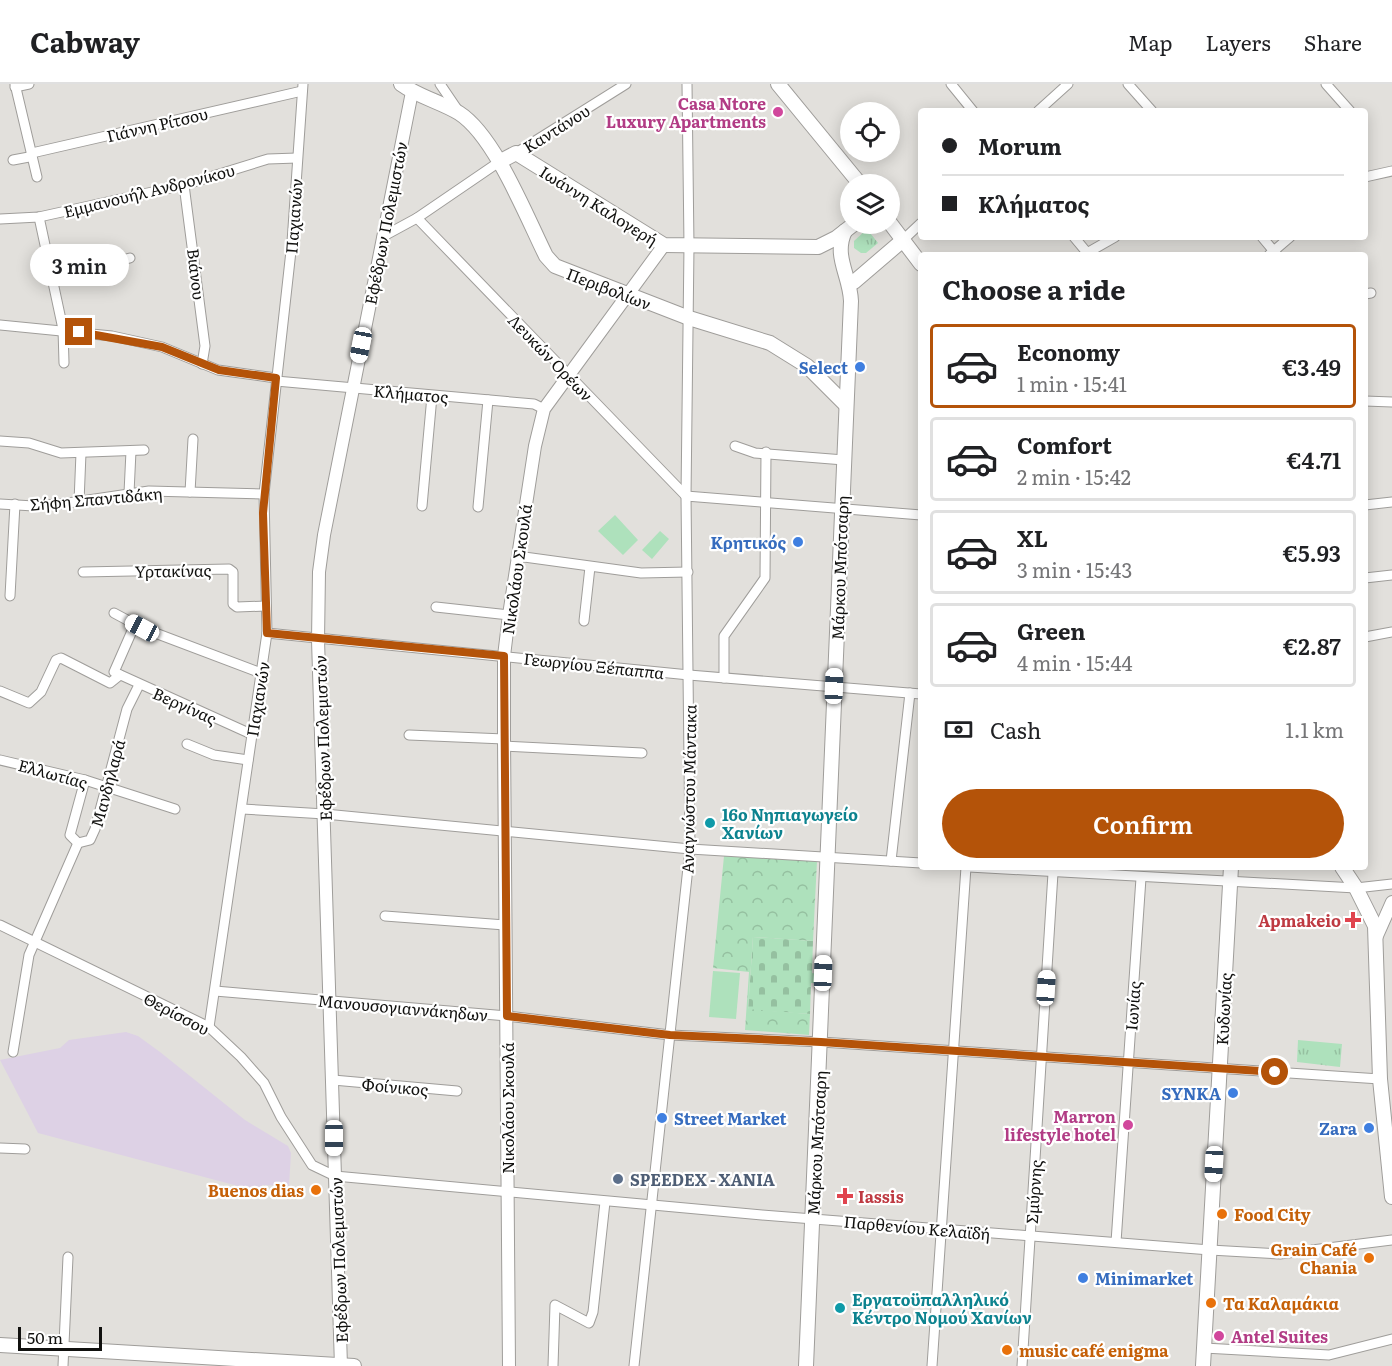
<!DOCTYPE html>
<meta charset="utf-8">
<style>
body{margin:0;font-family:Literata,serif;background:#f6f6f6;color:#202124;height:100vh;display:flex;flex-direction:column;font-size:22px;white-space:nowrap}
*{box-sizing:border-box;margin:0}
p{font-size:20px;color:#757577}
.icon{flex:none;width:33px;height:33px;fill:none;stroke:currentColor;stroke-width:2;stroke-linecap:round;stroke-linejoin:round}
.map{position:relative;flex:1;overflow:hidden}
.sheet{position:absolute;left:918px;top:168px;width:450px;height:618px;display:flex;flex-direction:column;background:#fff;border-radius:6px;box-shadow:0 3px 15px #0003}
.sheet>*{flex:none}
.banner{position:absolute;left:918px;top:24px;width:450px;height:132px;border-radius:6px;box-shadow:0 3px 15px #0003;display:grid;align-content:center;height:132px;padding:0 24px;background:#fff}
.buttons{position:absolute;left:840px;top:18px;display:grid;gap:12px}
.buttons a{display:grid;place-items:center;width:60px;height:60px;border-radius:50%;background:#fff;box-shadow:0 3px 15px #0003;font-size:30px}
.scale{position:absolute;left:18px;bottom:15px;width:84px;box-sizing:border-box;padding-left:6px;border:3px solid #11110f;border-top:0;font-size:16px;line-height:21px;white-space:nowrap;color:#11110f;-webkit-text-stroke:4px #fff;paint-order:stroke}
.end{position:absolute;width:27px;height:27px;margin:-14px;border:8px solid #b45309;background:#fff;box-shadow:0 0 0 3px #fff}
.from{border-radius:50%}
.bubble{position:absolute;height:42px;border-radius:21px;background:#fff;box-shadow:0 3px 15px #0003;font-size:20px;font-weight:600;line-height:42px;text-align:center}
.car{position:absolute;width:18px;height:36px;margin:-18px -9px;border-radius:8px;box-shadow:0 0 4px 2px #0007;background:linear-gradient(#fff 24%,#345 0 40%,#fff 0 76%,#345 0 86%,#fff 0)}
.banner b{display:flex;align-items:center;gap:21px;height:57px;font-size:22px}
.banner b+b{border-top:2px solid #e0e0e0}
.banner i{width:15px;height:15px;background:#202124}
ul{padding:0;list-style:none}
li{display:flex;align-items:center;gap:18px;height:84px;margin:0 12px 9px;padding:0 12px;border:3px solid #e0e0e0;border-radius:6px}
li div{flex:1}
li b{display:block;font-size:22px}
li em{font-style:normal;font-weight:600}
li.selected{border-color:#b45309}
li>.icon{width:54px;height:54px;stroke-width:1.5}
h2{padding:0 24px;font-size:27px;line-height:72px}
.pay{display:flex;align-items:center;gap:15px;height:66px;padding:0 24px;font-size:22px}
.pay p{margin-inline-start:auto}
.primary-button{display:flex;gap:12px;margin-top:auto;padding:12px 24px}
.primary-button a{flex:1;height:69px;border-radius:36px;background:#b45309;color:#fff;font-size:24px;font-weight:600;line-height:69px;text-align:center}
header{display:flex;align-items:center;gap:36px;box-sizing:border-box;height:84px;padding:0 30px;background:#fff;border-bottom:2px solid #e0e0e0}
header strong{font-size:28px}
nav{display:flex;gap:33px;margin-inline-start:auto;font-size:21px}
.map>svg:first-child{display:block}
.industrial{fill:#ddd1e5}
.grass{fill:url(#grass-tufts)}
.cemetery{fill:url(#cemetery-stones)}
.park{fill:url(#park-crowns)}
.pitch{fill:#aee1bc}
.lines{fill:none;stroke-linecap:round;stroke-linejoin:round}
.minor-casing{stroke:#9f9d9a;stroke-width:11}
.tertiary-casing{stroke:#9f9d9a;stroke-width:14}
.secondary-casing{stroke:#9f9d9a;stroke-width:16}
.minor{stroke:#fff;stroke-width:9}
.tertiary{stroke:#fff;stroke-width:12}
.secondary{stroke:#fff;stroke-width:14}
.route{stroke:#b45309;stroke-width:8}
.hotel-dot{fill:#d1479c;stroke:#fff;stroke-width:2}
.shop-dot{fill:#3f7fe0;stroke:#fff;stroke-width:2}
.culture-dot{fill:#0f9aa8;stroke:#fff;stroke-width:2}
.health-dot{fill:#e0444e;stroke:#fff;stroke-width:2}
.service-dot{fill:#5c6f8a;stroke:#fff;stroke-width:2}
.food-dot{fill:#e8710a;stroke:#fff;stroke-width:2}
.labels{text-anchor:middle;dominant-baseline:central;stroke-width:4.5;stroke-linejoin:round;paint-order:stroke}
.hotel-label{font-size:16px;font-weight:bold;fill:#b23c85;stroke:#fff;text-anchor:end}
.street-label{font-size:16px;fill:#11110f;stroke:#fff}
.shop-label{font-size:16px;font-weight:bold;fill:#366cbe;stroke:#fff;text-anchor:end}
.culture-label{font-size:16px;font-weight:bold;fill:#0d838f;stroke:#fff;text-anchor:start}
.health-label{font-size:16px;font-weight:bold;fill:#be3a42;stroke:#fff;text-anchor:end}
.service-label{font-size:16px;font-weight:bold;fill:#4e5e75;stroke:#fff;text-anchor:start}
.food-label{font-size:16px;font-weight:bold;fill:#c56008;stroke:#fff;text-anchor:start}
</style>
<header>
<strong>Cabway</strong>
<nav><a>Map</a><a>Layers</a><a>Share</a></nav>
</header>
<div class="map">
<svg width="1392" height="1282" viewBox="0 0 1392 1282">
<defs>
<pattern id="grass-tufts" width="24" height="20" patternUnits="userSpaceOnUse" patternTransform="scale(1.5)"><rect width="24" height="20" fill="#aee1bc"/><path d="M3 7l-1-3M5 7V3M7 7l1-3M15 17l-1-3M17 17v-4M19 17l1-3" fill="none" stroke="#95c0a0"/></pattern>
<pattern id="cemetery-stones" width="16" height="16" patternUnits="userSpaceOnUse" patternTransform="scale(1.5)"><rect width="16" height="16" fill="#aee1bc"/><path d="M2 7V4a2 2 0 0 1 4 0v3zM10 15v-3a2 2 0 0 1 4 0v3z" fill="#95c0a0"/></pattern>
<pattern id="park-crowns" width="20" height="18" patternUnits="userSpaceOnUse" patternTransform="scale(1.5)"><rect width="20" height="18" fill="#aee1bc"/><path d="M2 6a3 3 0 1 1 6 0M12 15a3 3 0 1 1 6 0" fill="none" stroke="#95c0a0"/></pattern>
</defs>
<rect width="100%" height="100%" fill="#e2e0dc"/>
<polygon class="industrial" points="126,948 138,952 160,968 245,1036 288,1062 291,1069 289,1102 262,1101 261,1108 38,1049 0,976 60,964 69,956"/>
<g class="grass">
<polygon points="867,145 878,159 866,169 861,169 854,164 854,157"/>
<polygon points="1298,956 1342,960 1340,983 1297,978"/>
</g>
<polygon class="cemetery" points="753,853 813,857 812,889 817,890 816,899 811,899 810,930 748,926"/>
<polygon class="park" points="724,772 817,777 813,857 753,853 748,925 810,930 809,951 745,946 749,888 713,884"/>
<g class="pitch">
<polygon points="615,431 638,456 623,471 598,447"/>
<polygon points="660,447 669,455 652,475 642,466"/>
<polygon points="713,887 740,889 736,935 709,933"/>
</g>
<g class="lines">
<g class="minor-casing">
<g id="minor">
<polyline points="15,0 37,93"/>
<polyline points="440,0 457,25"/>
<polyline points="951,0 973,27"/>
<polyline points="1128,0 1152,27"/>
<polyline points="1326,0 1350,27"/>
<polyline points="15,3 29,0"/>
<polyline points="1038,27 1068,0"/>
<polyline points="516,69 626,0"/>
<polyline points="13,76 29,73 32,69 302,7"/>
<polyline points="1365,93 1392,87"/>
<polyline points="184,101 205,262 202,280"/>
<polyline points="39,133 63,245 64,279"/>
<polyline points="417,134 686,412"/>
<polyline points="0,135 39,133 184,101 268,75 297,74"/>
<polyline points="382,153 417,134 499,78"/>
<polyline points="1074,153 1089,171"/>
<polyline points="1262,153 1277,171"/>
<polyline points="903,156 921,139"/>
<polyline points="1087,169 1115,153"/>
<polyline points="1269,171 1290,153"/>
<polyline points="51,194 130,174"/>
<polyline points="1365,210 1371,209"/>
<polyline points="0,241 112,252 162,263 218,286 276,294"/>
<polyline points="276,297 534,320 544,325"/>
<polyline points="1365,317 1392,318"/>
<polyline points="0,357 29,359 61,369 144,366"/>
<polyline points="735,362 755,369 844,376"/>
<polyline points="190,408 193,355"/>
<polyline points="129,409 131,367"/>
<polyline points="686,412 921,431"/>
<polyline points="79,418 81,369"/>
<polyline points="0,420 34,422 68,419 149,407 264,410"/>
<polyline points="1365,421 1392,418"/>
<polyline points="422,422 432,312"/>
<polyline points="478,423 488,316"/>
<polyline points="517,472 641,489 688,488"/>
<polyline points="83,488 229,485 233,488 233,520 237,523 266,522"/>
<polyline points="1365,494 1392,491"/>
<polyline points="10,512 15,420"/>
<polyline points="436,523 509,531"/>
<polyline points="114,529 142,544 261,589"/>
<polyline points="584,537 590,483"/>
<polyline points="142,544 132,547 114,588 251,650"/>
<polyline points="267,549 689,591 921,610"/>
<polyline points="1365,553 1392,548"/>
<polyline points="724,594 724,552 765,494 766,368"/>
<polyline points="0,607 29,619 41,608 56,576 61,574 110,599 120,591"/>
<polyline points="409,651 504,655"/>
<polyline points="187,660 214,671 248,676"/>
<polyline points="504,662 642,669"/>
<polyline points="0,676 85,696 175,725"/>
<polyline points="85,696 70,751 78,759 90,756 95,745 127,625 139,601"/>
<polyline points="242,725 325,730 690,765 921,779"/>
<polyline points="891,777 910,609"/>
<polyline points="969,783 1356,804 1392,800"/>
<polyline points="385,832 505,841"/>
<polyline points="0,841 209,943 241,973 264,999 281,1033 312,1081 335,1092 762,1131 1210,1166 1280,1170 1392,1156"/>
<polyline points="215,907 507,932 670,951 821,958 1380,995"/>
<polyline points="209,943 267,549 264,410 292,158 303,0"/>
<polyline points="13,968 29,871 78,759"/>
<polyline points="333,996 457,1007"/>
<polyline points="0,1064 25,1065"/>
<polyline points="1116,1158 1141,794"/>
<polyline points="1204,1264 1329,1271 1392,1255"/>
<polyline points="63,1282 68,1173"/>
<polyline points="553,1282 555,1221 589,1239 593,1228 605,1118"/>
<polyline points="634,1282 690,765 686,412 689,162 687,0"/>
<polyline points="932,1282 966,783"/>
<polyline points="1022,1282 1053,789"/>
</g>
</g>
<g class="tertiary-casing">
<g id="tertiary">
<polyline points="1376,854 1392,818"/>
<polyline points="341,1282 318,556 319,488 324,451 412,8"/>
<polyline points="509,1282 504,655 504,572 509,531 535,362 544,325 664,161"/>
</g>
</g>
<g class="secondary-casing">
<g id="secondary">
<path d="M401 0C419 13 441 18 459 29 495 52 527 134 546 172L555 182 689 234 770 259 807 282 846 321"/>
<polyline points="778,0 860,100"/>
<polyline points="499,78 516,69 664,161 818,163 836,154 854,140"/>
<polyline points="890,139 921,180"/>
<polyline points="854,198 903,156"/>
<polyline points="1342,783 1356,804 1375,842 1380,995 1392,1113"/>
<polyline points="0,1261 354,1282"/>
<path d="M806 1282 851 217C850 191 833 172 845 147"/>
<polyline points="1203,1282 1231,783"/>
</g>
</g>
<use href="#minor" class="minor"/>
<use href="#tertiary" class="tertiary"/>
<use href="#secondary" class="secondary"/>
</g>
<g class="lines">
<polyline class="route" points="79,248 162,263 219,286 276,294 263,429 267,549 504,572 507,932 670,951 821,958 1275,988"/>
</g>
<g class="hotel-dot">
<circle cx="778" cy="28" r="6"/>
<circle cx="1128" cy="1041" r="6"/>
<circle cx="1219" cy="1252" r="6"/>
</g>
<g class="shop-dot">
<circle cx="860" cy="283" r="6"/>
<circle cx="798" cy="458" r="6"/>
<circle cx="1233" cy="1009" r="6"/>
<circle cx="662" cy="1034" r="6"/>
<circle cx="1369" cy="1044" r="6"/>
<circle cx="1083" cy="1194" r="6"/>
</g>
<g class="culture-dot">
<circle cx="710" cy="739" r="6"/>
<circle cx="840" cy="1224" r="6"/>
</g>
<g class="health-dot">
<path d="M1350 827h6v6h6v6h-6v6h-6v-6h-6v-6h6z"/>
<path d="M842 1103h6v6h6v6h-6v6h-6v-6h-6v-6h6z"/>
</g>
<circle class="service-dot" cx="618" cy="1095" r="6"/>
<g class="food-dot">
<circle cx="316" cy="1106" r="6"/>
<circle cx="1222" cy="1130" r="6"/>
<circle cx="1369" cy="1174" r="6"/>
<circle cx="1211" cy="1219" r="6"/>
<circle cx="1007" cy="1266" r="6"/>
</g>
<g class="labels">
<g class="hotel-label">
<text x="766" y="19">Casa Ntore<tspan x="766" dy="18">Luxury Apartments</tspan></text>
<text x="1116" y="1032">Marron<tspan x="1116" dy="18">lifestyle hotel</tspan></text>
<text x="1231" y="1252" text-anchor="start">Antel Suites</text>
</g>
<g class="street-label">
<text transform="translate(157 40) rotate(-13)">Γιάννη Ρίτσου</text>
<text transform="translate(556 44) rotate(-32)">Καντάνου</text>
<text transform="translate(149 106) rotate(-14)">Εμμανουήλ Ανδρονίκου</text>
<text transform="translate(599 121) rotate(32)">Ιωάννη Καλογερή</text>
<text transform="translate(293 132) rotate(-86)">Παχιανών</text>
<text transform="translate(385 139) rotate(-79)">Εφέδρων Πολεμιστών</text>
<text transform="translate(197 190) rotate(83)">Βιάνου</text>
<text transform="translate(609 204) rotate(21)">Περιβολίων</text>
<text transform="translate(551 273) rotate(46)">Λευκών Ορέων</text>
<text transform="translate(411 309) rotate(5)">Κλήματος</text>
<text transform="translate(96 414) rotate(-5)">Σήφη Σπαντιδάκη</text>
<text transform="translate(839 484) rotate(-88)">Μάρκου Μπότσαρη</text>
<text transform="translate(516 485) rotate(-82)">Νικολάου Σκουλά</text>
<text transform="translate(173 486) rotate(-1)">Υρτακίνας</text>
<text transform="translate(594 581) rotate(6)">Γεωργίου Ξέπαππα</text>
<text transform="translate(257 615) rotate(-81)">Παχιανών</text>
<text transform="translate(185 621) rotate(24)">Βεργίνας</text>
<text transform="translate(322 654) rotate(-92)">Εφέδρων Πολεμιστών</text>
<text transform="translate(53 689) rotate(15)">Ελλωτίας</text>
<text transform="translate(107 699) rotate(-75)">Μανδηλαρά</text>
<text transform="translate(688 705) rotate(-89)">Αναγνώστου Μάντακα</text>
<text transform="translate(1132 922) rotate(-86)">Ιωνίας</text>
<text transform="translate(403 923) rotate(5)">Μανουσογιαννάκηδων</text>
<text transform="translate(1223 925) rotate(-87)">Κυδωνίας</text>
<text transform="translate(177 929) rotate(28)">Θερίσσου</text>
<text transform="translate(395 1002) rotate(5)">Φοίνικος</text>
<text transform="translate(507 1024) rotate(-90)">Νικολάου Σκουλά</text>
<text transform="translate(816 1059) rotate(-87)">Μάρκου Μπότσαρη</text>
<text transform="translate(1033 1108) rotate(-86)">Σμύρνης</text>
<text transform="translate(917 1143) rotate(5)">Παρθενίου Κελαϊδή</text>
<text transform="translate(338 1176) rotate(-92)">Εφέδρων Πολεμιστών</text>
</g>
<g class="shop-label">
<text x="848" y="283">Select</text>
<text x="786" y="458">Κρητικός</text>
<text x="1221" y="1009">SYNKA</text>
<text x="674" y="1034" text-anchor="start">Street Market</text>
<text x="1357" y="1044">Zara</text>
<text x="1095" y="1194" text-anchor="start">Minimarket</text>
</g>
<g class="culture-label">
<text x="722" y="730">16ο Νηπιαγωγείο<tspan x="722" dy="18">Χανίων</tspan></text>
<text x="852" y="1215">Εργατοϋπαλληλικό<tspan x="852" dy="18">Κέντρο Νομού Χανίων</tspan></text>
</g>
<g class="health-label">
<text x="1341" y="836">Apmakeio</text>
<text x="858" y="1112" text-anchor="start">Iassis</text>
</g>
<g class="service-label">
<text x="630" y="1095">SPEEDEX - ΧΑΝΙΑ</text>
</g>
<g class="food-label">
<text x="304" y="1106" text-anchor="end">Buenos dias</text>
<text x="1234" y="1130">Food City</text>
<text x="1357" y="1165" text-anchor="end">Grain Café<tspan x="1357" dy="18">Chania</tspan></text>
<text x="1223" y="1219">Τα Καλαμάκια</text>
<text x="1019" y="1266">music café enigma</text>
</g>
</g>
</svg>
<div class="buttons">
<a><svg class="icon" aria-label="locate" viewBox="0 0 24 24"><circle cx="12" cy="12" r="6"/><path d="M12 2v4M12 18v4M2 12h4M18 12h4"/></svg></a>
<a><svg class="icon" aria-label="layers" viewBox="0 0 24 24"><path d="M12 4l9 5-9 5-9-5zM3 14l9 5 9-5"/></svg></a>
</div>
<div class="scale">50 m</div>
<i class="end from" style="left:1275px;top:988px"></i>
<i class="end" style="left:79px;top:248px"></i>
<div class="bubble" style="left:30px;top:160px;width:99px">3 min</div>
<i class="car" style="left:361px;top:261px;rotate:191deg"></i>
<i class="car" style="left:142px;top:544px;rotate:298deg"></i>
<i class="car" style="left:834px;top:602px;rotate:2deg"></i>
<i class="car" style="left:823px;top:889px;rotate:2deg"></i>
<i class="car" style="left:1046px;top:904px;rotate:4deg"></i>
<i class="car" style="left:334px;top:1054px;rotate:180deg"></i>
<i class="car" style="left:1214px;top:1080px;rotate:183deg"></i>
<div class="banner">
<b><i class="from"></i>Morum</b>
<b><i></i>Κλήματος</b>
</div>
<section class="sheet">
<h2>Choose a ride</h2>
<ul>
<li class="selected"><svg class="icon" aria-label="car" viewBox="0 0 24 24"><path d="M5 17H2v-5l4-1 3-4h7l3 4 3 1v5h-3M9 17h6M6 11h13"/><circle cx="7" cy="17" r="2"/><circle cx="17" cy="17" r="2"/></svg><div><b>Economy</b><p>1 min · 15:41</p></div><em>€3.49</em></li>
<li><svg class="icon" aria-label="car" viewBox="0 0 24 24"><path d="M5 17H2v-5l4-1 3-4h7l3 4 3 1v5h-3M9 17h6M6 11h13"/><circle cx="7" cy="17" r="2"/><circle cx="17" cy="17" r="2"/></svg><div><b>Comfort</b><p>2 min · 15:42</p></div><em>€4.71</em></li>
<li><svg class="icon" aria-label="car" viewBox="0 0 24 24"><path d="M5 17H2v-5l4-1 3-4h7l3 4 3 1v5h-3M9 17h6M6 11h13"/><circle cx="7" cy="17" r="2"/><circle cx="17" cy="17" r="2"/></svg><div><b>XL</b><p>3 min · 15:43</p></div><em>€5.93</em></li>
<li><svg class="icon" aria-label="car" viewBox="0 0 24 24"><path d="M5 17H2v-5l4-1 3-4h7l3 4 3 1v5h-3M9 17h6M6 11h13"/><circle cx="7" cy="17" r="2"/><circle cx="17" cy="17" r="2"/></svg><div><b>Green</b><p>4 min · 15:44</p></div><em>€2.87</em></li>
</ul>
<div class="pay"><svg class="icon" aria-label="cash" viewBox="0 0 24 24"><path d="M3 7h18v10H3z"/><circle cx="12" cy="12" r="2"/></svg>Cash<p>1.1 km</p></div>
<div class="primary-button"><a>Confirm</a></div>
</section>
</div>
